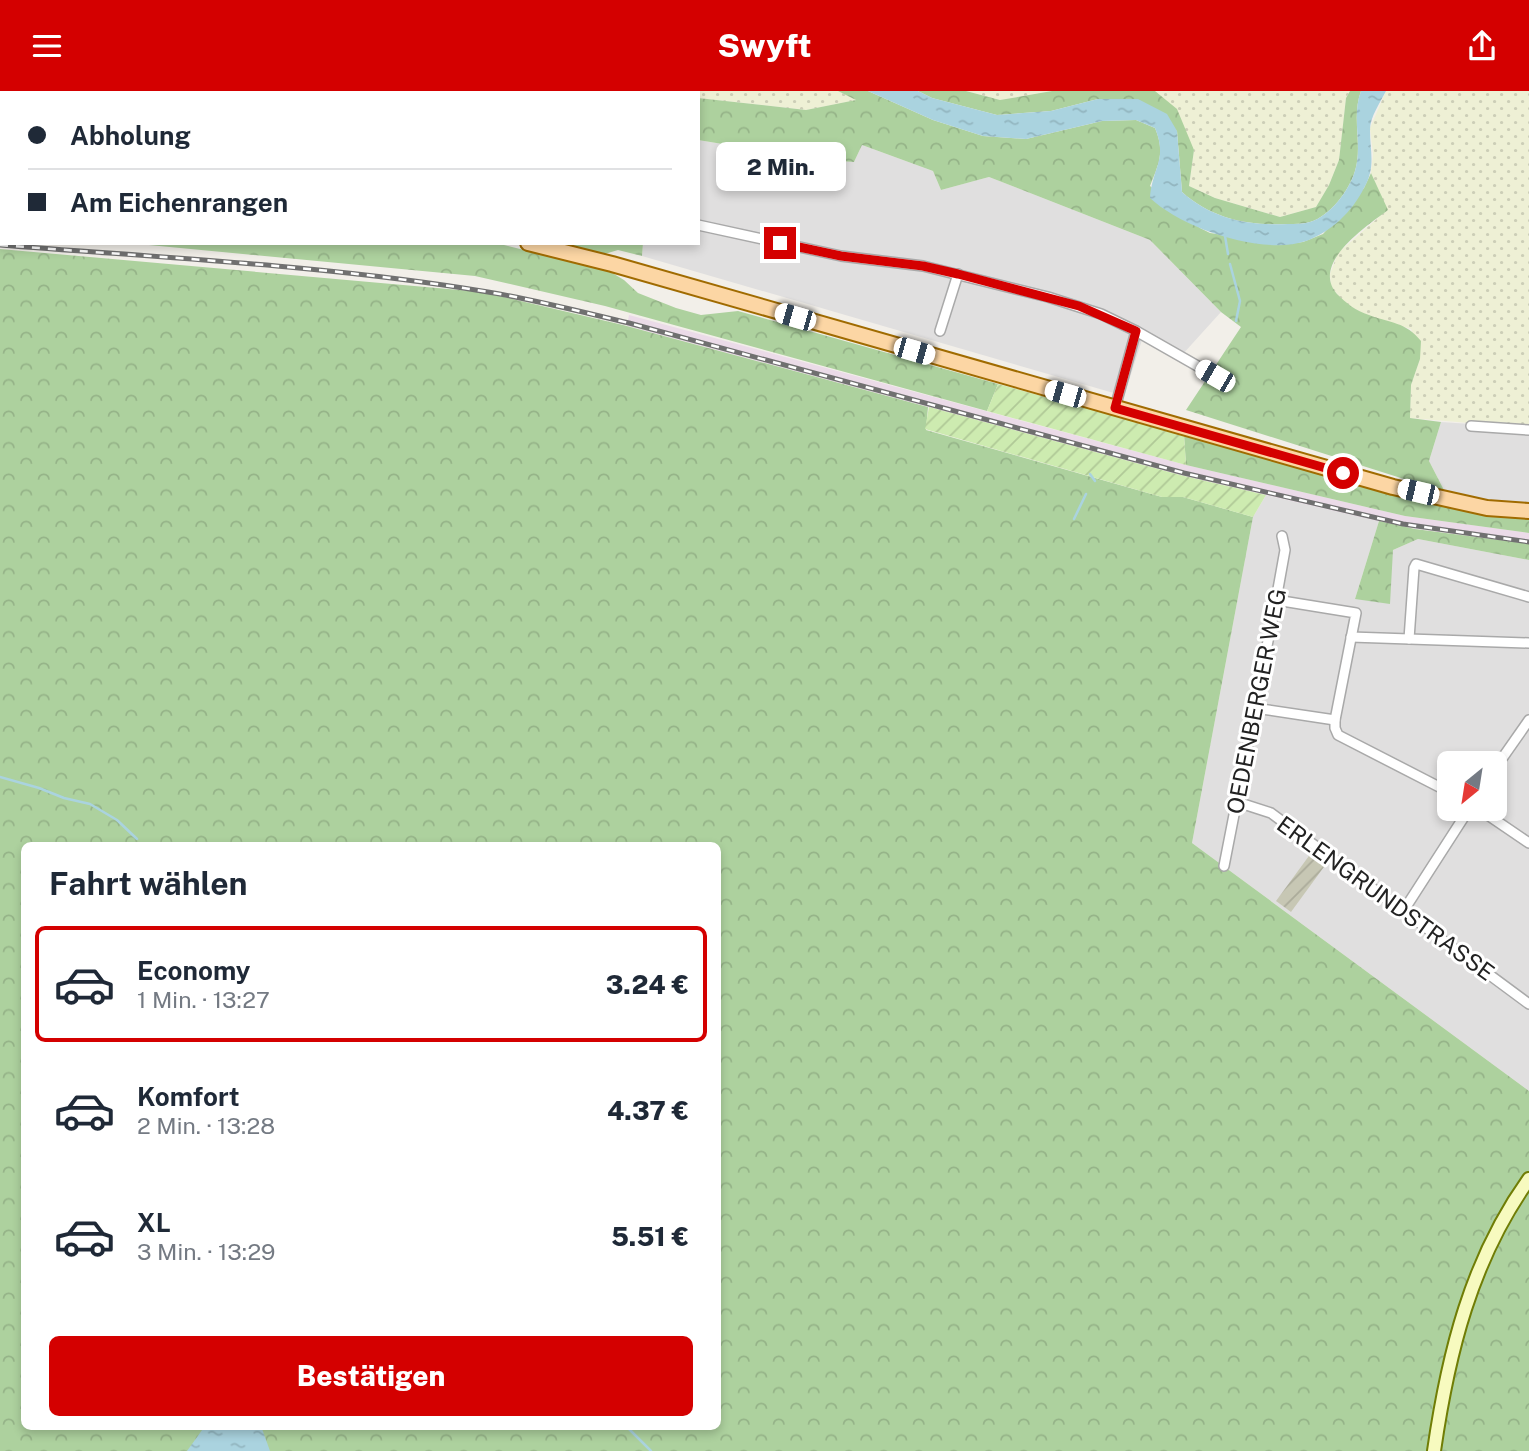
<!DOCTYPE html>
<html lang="de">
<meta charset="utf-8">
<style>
body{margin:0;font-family:"Public Sans",sans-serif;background:#f6f6f7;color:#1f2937;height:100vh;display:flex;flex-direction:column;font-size:26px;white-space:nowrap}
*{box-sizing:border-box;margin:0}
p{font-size:23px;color:#747a83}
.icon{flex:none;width:38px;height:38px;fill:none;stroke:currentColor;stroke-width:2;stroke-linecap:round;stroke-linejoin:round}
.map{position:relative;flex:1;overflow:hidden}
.details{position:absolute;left:21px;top:751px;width:700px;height:588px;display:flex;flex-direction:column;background:#fff;border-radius:10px;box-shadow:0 4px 10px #0003}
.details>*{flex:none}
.guide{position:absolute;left:0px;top:0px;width:700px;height:154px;box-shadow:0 4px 10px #0003;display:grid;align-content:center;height:154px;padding:0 28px;background:#fff}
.needle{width:46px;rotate:210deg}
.fabs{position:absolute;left:1437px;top:660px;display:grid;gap:14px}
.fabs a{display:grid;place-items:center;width:70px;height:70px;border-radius:10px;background:#fff;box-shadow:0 4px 10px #0003;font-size:35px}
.end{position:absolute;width:32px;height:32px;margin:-16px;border:9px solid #d40000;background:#fff;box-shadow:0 0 0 4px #fff}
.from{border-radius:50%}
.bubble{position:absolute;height:49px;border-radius:10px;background:#fff;box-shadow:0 4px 10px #0003;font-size:23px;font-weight:800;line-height:49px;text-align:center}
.car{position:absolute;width:21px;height:42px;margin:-21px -10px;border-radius:9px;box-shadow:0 0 5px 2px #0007;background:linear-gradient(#fff 24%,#345 0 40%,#fff 0 76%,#345 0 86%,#fff 0)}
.guide b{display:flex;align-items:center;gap:24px;height:66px;font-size:26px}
.guide b+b{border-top:2px solid #e0e1e3}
.guide i{width:18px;height:18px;background:#1f2937}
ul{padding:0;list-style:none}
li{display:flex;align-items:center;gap:21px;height:116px;margin:0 14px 10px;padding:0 14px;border:4px solid transparent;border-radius:10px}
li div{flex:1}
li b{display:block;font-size:26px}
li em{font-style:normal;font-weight:800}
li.on{border-color:#d40000}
li>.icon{width:63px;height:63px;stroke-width:1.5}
h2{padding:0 28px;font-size:32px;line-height:84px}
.button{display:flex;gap:14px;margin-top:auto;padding:14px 28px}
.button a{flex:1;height:80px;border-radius:10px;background:#d40000;color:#fff;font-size:28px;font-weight:800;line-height:80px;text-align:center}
header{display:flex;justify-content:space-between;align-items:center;height:91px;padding:0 28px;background:#d40000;color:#fff;font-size:32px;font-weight:800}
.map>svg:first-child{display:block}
.residential{fill:#e0dfdf;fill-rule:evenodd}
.railway{fill:#ebdbe8}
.construction{fill:url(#construction-furrows)}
.farmland{fill:url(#farmland-dots)}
.forest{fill:url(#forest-crowns);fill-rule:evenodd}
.garden{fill:url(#garden-furrows)}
.water{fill:url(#water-ripples)}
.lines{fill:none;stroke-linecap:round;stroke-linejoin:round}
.stream{stroke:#aad3df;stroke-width:2.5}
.street-casing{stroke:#a9a9a9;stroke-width:12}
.secondary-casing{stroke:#707d05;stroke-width:16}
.primary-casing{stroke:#a06b00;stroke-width:18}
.street{stroke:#fff;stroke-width:9}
.secondary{stroke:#f7fabf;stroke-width:12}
.primary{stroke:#fcd6a4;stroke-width:14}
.rail-casing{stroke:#707070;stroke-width:5}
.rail{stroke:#fff;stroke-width:2.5;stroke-dasharray:8;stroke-linecap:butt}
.route{stroke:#d40000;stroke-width:9}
.labels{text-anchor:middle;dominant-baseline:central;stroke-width:6;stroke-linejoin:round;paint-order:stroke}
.street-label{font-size:23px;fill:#222;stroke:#fff}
</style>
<header><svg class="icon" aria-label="menu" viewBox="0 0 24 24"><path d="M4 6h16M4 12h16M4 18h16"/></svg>Swyft<svg class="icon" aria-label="share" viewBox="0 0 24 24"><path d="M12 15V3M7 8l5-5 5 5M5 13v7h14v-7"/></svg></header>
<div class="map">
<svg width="1529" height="1360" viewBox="0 0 1529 1360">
<defs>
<pattern id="construction-furrows" width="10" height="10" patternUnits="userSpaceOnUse" patternTransform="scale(1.75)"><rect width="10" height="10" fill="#c7c7b4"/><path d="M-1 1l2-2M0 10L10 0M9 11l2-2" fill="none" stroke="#abab9a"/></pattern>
<pattern id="farmland-dots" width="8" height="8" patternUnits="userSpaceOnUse" patternTransform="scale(1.75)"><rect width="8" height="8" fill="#eef0d5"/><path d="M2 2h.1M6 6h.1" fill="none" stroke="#ccceb7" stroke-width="1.8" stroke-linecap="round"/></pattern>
<pattern id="forest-crowns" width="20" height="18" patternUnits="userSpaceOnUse" patternTransform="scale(1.75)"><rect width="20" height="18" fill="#add19e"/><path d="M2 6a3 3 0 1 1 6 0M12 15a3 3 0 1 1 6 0" fill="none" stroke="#95b388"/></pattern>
<pattern id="garden-furrows" width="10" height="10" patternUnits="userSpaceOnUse" patternTransform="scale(1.75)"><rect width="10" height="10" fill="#cdebb0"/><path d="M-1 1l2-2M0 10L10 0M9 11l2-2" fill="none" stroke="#b0c997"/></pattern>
<pattern id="water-ripples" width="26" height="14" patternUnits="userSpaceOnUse" patternTransform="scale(1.75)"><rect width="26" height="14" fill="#aad3df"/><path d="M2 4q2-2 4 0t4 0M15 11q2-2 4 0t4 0" fill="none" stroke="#92b5bf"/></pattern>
</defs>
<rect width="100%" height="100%" fill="#f2efe9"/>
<g class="residential">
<polygon points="698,49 822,69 854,71 862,54 933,80 941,99 989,86 1150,149 1221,221 1182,264 1142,249 1124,305 642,165 643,152 698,152"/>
<polygon points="1441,331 1529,337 1529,413 1474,409 1445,401 1429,370"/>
<path d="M1266 404 1379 430 1355 508 1393 459 1418 448 1529 469V1000L1192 752 1253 426ZM1449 672H1494V718H1449Z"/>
</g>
<polygon class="railway" points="629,224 1186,374 1405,425 1529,442 1529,453 1403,436 1184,385 627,235"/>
<polygon class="construction" points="1314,758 1329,769 1291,821 1276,810"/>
<g class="farmland">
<polygon points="673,0 838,0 857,9 806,19 698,7 698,2"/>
<polygon points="966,0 1052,0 1000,9"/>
<polygon points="1155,0 1350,0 1346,7 1339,69 1329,94 1316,116 1280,126 1215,107 1189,95 1194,59"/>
<polygon points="1386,0 1529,0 1529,337 1410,327 1411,294 1420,268 1411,238 1366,224 1346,213 1331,196 1330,183 1338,162 1387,119 1371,82 1373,63 1370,37"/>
</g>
<g class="forest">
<polygon points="0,0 673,0 674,2 3,2"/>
<path d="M838 0H868L933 29 983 45 1026 48 1102 30 1136 29 1155 37C1165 61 1159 72 1150 95L1200 137 1210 142 1286 153 1303 151 1323 143 1364 97 1371 82 1388 119C1367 135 1310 172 1337 203 1346 212 1356 220 1369 224 1390 232 1406 231 1421 250L1420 268 1411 294 1410 327 1441 331 1429 370 1445 401 1186 319 1241 236 1221 221 1150 149 989 86 941 99 933 80 862 54 854 71 822 69 698 49V7L806 19 856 9Z"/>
<path d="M918 0H966L1000 9 1052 0H1155L1177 18 1194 59 1189 95 1215 107 1280 126 1316 116 1329 94 1339 69 1346 7 1350 0H1361C1351 27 1363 54 1355 80 1349 100 1330 125 1310 131 1303 133 1295 133 1288 133 1249 135 1212 128 1182 101L1177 40 1098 8 1051 20 997 24 932 7Z"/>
<polygon points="128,152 496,152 609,180 624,189 638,202 676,217 701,224 738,220 998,293 987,320 605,215 475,185"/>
<polygon points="552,152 643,152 642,165 618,159 598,165"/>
<path d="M0 158 482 201 623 234 928 316 926 339 1162 406H1183L1253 426 1192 752 1529 1000V1360H0ZM24 754H718V1335H24Z"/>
<polygon points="1184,344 1435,413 1483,422 1529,426 1529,442 1405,425 1186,374"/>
<polygon points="1379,430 1415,438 1529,453 1529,469 1418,448 1393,459 1390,513 1355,508"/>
</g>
<g class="garden">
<polygon points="998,293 1184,344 1186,374 987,320"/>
<polygon points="929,316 1184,385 1266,404 1253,426 1183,406 1162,406 925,338"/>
</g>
<g class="water">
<path d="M868 0H918L932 7 997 24 1051 20 1098 8H1138L1167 23 1177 40 1182 101C1212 128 1249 135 1288 133 1295 133 1303 133 1310 131 1330 125 1349 100 1355 80 1363 54 1351 26 1361 0H1386C1380 12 1370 26 1370 39 1370 61 1376 76 1364 97 1352 121 1331 141 1306 150 1262 165 1182 137 1150 107 1152 77 1168 69 1155 37L1136 29 1102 30 1026 48 983 45 933 29Z"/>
<polygon points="205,1335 261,1335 270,1360 187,1360"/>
</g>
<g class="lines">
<g class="stream">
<polyline points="1225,145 1228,163"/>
<polyline points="1230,173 1240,210 1236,230"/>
<polyline points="1090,383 1095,390"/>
<polyline points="1074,428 1086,403"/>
<polyline points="0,686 39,697 64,707 90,713 117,729 137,748"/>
<polyline points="626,1335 651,1360"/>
</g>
<g class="street-casing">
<g id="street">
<polyline points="698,134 841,165 923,175 1048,206 1101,223 1136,240 1215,285"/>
<polyline points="940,240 958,183"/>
<polyline points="1115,317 1136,240"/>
<polyline points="1471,335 1529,339"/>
<polyline points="1276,509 1356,522 1335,629 1335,637 1338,644 1449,701"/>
<polyline points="1351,546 1529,552"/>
<polyline points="1409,548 1414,477 1416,473 1529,506"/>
<polyline points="1255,617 1335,629"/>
<polyline points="1494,679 1529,629"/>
<polyline points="1237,711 1271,722 1529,913"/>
<polyline points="1479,718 1529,752"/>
<polyline points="1224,775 1276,509 1285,459 1282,445"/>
<polyline points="1404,819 1469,718"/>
</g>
</g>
<g class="secondary-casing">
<path id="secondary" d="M1434 1360C1448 1263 1471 1169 1529 1088"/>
</g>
<g class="primary-casing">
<g id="primary">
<polyline points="0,12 2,12"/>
<polyline points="528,152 612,173 1393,396 1487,417 1529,420"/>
</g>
</g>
<use href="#street" class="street"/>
<use href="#secondary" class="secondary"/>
<use href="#primary" class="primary"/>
<g class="rail-casing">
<path id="rail" d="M0 154C163 167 327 174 488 201 536 209 582 221 629 232L1184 382 1403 433 1529 451"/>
</g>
<use href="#rail" class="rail"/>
</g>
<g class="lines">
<polyline class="route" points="780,152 841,165 923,175 958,183 1079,215 1136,240 1115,317 1343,382"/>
</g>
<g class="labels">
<g class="street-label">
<text transform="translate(1256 610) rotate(-79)">OEDENBERGER WEG</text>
<text transform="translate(1386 807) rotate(36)">ERLENGRUNDSTRASSE</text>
</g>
</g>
</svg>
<div class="fabs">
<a><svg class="needle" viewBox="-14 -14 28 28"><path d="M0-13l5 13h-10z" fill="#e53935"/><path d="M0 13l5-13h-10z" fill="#747a83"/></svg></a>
</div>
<i class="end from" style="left:1343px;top:382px"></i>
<i class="end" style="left:780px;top:152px"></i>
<div class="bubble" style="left:716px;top:51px;width:130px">2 Min.</div>
<i class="car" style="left:795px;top:226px;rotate:286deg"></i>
<i class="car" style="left:914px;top:260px;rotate:106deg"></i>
<i class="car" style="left:1215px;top:285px;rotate:300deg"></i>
<i class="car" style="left:1065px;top:303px;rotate:286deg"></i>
<i class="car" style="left:1418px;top:401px;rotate:283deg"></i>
<div class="guide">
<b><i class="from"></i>Abholung</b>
<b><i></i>Am Eichenrangen</b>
</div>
<section class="details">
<h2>Fahrt wählen</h2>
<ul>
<li class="on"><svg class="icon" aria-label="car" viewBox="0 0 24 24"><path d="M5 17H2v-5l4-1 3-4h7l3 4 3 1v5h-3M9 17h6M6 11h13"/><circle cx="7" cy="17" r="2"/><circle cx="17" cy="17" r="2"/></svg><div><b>Economy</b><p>1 Min. · 13:27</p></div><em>3.24 €</em></li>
<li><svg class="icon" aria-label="car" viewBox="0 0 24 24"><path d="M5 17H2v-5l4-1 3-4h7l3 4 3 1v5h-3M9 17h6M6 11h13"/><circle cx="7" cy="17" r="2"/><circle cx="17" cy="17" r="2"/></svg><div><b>Komfort</b><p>2 Min. · 13:28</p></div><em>4.37 €</em></li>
<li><svg class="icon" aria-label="car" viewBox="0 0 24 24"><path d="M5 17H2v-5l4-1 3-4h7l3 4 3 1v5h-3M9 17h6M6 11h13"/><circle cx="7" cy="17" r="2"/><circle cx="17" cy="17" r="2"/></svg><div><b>XL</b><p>3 Min. · 13:29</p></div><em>5.51 €</em></li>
</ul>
<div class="button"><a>Bestätigen</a></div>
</section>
</div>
